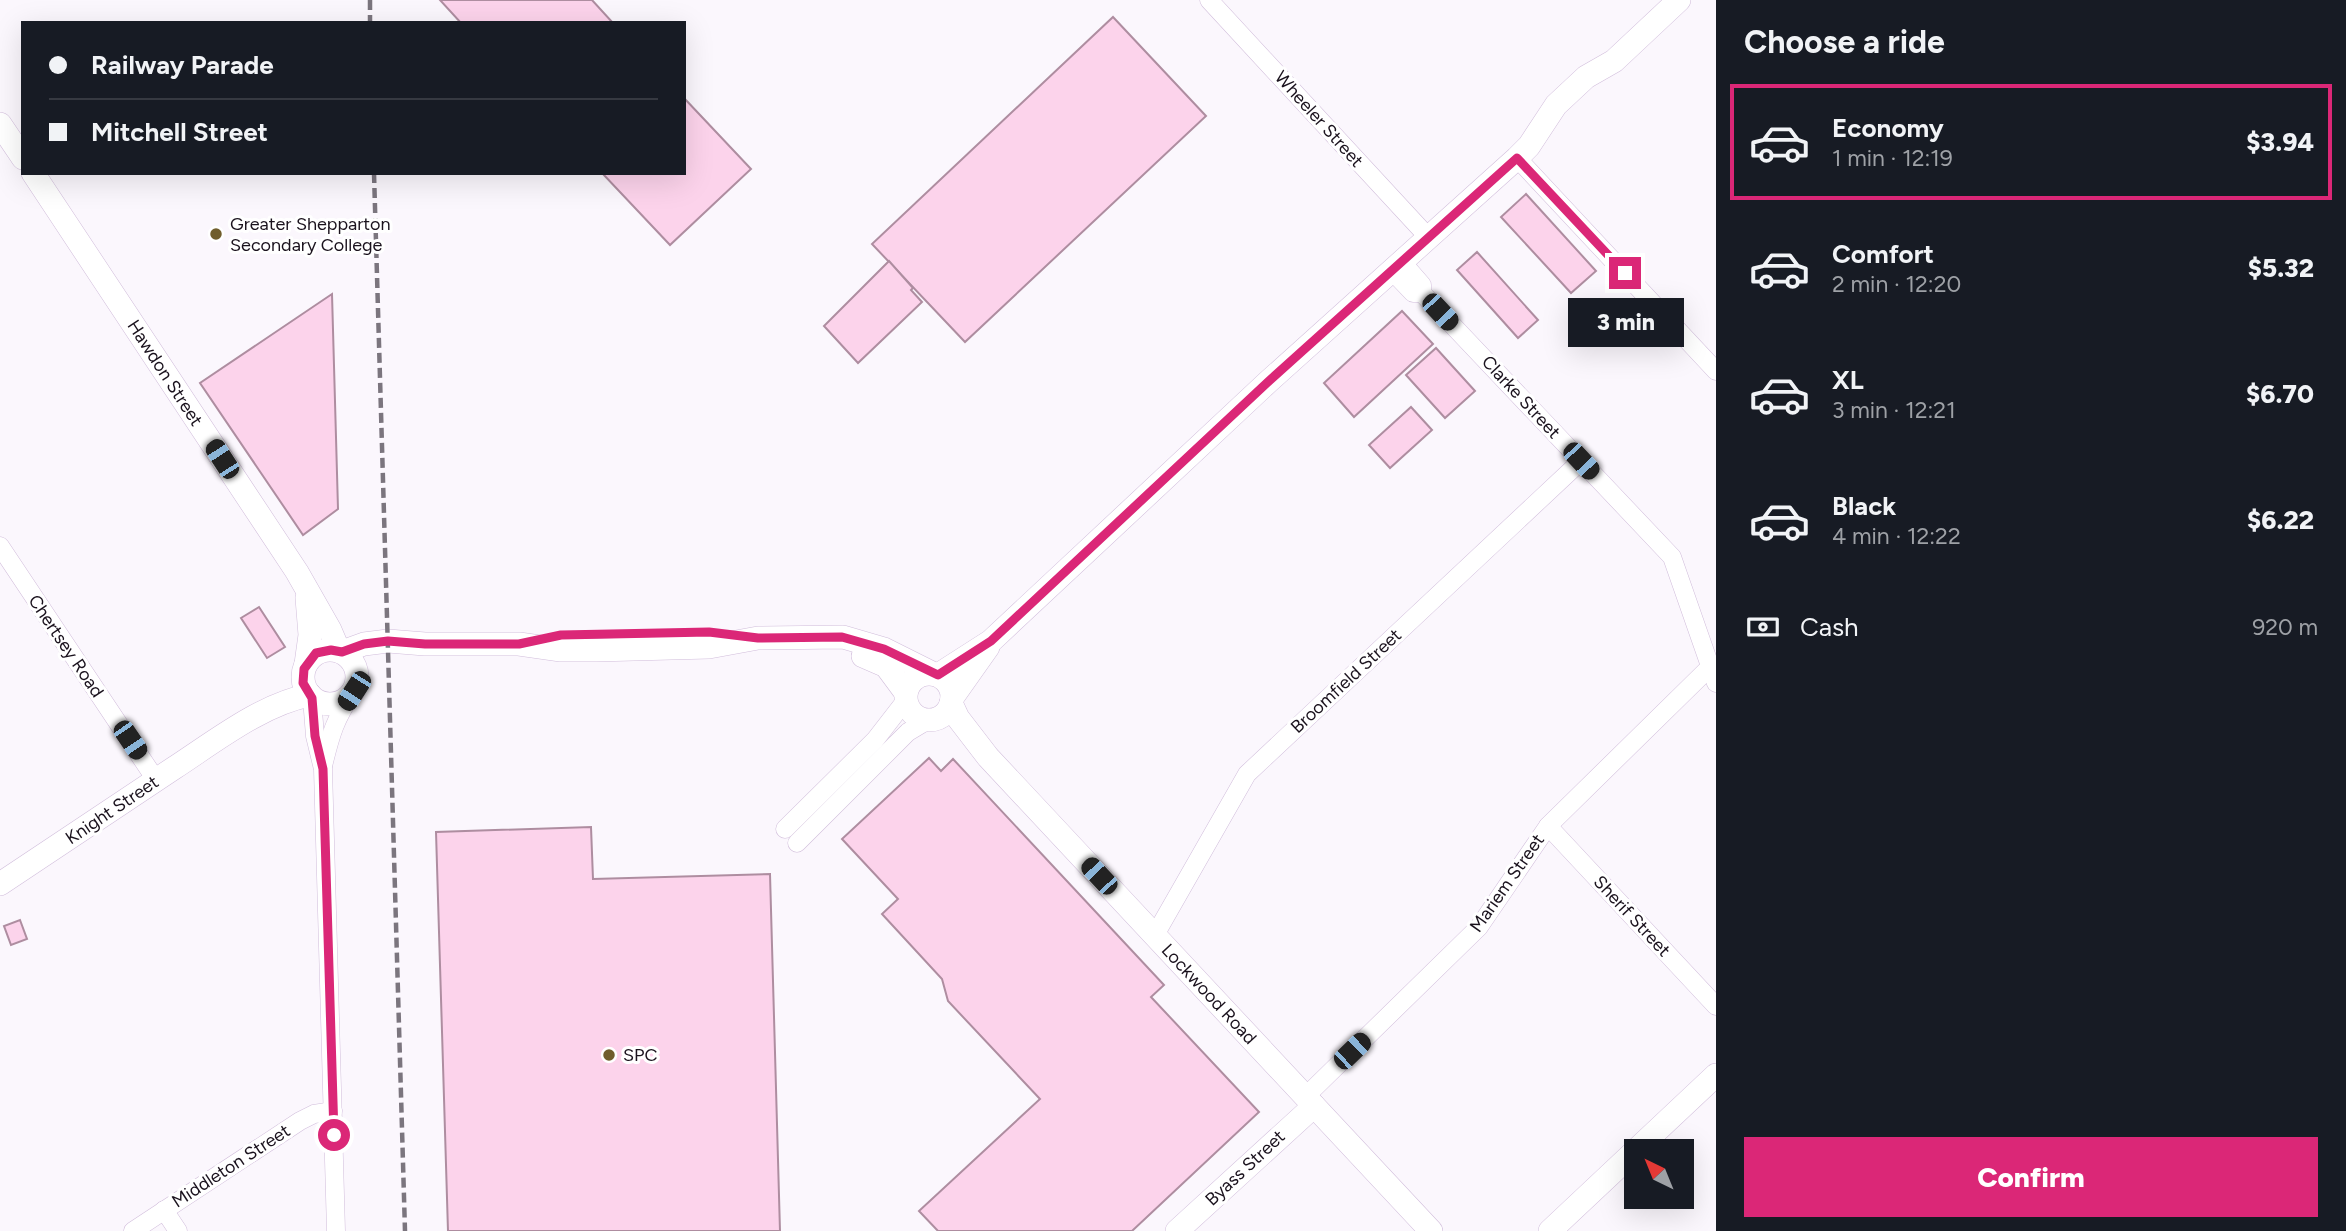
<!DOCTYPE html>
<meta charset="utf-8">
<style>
body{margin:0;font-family:Figtree,sans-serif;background:#242831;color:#f1f3f6;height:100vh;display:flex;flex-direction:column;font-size:26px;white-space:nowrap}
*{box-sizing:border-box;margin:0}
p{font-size:23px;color:#9ea1a6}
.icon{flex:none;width:38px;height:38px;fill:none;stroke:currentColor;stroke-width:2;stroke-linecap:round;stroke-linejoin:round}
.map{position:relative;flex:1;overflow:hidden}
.drawer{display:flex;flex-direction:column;background:#171b24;width:630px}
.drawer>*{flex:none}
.hud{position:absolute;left:21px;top:21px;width:665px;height:154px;border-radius:0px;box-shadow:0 7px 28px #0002;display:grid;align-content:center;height:154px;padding:0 28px;background:#171b24}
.needle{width:46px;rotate:317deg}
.fabs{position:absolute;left:1624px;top:1139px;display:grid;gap:14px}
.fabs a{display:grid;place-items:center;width:70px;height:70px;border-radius:0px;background:#171b24;box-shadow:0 7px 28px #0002;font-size:35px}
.end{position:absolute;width:32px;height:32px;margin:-16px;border:9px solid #db2777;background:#fff;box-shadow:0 0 0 4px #fff}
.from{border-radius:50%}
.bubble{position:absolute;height:49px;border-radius:0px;background:#171b24;box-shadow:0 7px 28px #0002;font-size:23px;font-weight:800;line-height:49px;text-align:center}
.car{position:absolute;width:21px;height:42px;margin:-21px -10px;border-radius:9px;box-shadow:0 0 5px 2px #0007;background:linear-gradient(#222 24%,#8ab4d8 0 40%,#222 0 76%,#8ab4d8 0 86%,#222 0)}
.hud b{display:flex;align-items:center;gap:24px;height:66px;font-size:26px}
.hud b+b{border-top:2px solid #363941}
.hud i{width:18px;height:18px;background:#f1f3f6}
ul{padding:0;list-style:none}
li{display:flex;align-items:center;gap:21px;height:116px;margin:0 14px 10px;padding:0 14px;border:4px solid transparent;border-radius:0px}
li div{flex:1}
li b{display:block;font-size:26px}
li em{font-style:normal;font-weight:800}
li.current{border-color:#db2777}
li>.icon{width:63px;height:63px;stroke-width:1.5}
h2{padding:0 28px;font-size:32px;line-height:84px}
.pay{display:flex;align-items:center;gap:18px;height:77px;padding:0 28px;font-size:26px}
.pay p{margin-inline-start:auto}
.cta{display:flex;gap:14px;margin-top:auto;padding:14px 28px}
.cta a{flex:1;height:80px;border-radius:0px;background:#db2777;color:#fff;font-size:28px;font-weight:800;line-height:80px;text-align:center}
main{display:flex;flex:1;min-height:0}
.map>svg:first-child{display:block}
.building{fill:#fcd3eb;stroke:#ae8da0;stroke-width:2}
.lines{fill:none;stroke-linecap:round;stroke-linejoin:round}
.minor-casing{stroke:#d1bddb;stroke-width:19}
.tertiary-casing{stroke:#d1bddb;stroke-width:24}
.minor{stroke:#fff;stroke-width:18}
.tertiary{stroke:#fff;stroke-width:23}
.rail{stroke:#7b757e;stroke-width:4.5;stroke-dasharray:10 5;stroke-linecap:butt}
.route{stroke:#db2777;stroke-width:9}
.poi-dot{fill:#705d2c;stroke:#fff;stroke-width:2.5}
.labels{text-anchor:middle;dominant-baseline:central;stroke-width:6;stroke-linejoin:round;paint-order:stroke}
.street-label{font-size:18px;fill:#1a121d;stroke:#fff}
.poi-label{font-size:18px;fill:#1a121d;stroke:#fff;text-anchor:start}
</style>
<main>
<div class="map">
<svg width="1716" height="1231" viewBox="0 0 1716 1231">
<rect width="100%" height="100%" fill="#fbf7fd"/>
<g class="building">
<polygon points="440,0 592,0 613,23 461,23"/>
<polygon points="1113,17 1206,116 965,342 872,244"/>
<polygon points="684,98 751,169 670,245 602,173 684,173"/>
<polygon points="1526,194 1596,271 1571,293 1501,217"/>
<polygon points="1477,252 1538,320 1518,338 1457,270"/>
<polygon points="889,261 913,288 911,290 922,302 858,363 824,326"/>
<polygon points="332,294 338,509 303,535 200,383"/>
<polygon points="1402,311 1433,344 1354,417 1324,383"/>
<polygon points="1436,348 1475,391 1445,418 1406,375"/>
<polygon points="1411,407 1432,430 1390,468 1369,445"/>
<polygon points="259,607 285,647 267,658 241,618"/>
<polygon points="929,758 941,771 953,759 1164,985 1151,997 1259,1112 1132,1231 938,1231 919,1211 1040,1099 948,1001 942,979 882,914 898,899 842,839"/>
<polygon points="591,827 593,879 770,874 780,1231 448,1231 436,832"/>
<polygon points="20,920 27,939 11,945 4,926"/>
</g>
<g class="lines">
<g class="minor-casing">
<g id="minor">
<polyline points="1209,0 1429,238"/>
<polyline points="1517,158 1716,371"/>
<polyline points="1402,262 1422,285 1422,293 1672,557 1716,683"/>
<polyline points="1392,271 1413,293 1422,293"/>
<polyline points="0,546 156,780"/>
<polyline points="312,698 315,736 323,769 336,1231"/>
<path d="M323 766C331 733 335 719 354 691"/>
<polyline points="1548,826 1716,1006"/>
<polyline points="785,829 875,740 906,700"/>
<polyline points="797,843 908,732 928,720"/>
<polyline points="1155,935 1247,774 1581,461"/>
<polyline points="1305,1097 1479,927 1548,826 1709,668"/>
<polyline points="164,1210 178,1231"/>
<polyline points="133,1231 300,1121 314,1114 333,1111"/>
</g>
</g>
<g class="tertiary-casing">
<g id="tertiary">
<polyline points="0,124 23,158"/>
<polyline points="33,173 297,572 330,630 339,651"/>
<circle cx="330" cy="677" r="27"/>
<polyline points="342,652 364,644 388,641 425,644 519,644 561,650 596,650 709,647 758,638 843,637 884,649 934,674"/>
<polyline points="863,656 886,666 906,693"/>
<polyline points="306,664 310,635 307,598"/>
<circle cx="929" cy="697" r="23"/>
<polyline points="938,675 991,641 1269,381 1517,158 1529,146 1556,105 1586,77 1614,61 1679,0"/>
<polyline points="952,698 988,647"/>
<polyline points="951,703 958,718 988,757 1431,1231"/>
<path d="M0 884C58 845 116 807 174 768 214 742 262 704 310 695"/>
<polyline points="1177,1231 1314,1106"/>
<polyline points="1550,1231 1716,1075"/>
</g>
</g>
<use href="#minor" class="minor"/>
<use href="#tertiary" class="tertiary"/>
<g class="rail">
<polyline points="370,0 370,23"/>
<polyline points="374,173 405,1231"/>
</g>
</g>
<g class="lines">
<polyline class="route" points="334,1135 323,769 315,736 312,698 303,683 304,669 316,653 331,650 342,652 364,644 388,641 425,644 519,644 561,635 709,632 758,638 842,637 884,649 938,675 991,641 1269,381 1517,158 1625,273"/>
</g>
<g class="poi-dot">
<circle cx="216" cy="234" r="7"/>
<circle cx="609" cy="1055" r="7"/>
</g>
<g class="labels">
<g class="street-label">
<text transform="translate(1319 119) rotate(48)">Wheeler Street</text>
<text transform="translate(165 373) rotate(57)">Hawdon Street</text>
<text transform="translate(1521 397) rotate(47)">Clarke Street</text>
<text transform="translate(66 646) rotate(56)">Chertsey Road</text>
<text transform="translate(1346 681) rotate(-43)">Broomfield Street</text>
<text transform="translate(112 810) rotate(-34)">Knight Street</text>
<text transform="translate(1507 883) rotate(-55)">Mariem Street</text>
<text transform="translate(1632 916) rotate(47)">Sherif Street</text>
<text transform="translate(1209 994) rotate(47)">Lockwood Road</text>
<text transform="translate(231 1166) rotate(-33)">Middleton Street</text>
<text transform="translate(1245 1168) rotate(-43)">Byass Street</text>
</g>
<g class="poi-label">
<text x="230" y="224">Greater Shepparton<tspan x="230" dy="21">Secondary College</tspan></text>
<text x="623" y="1055">SPC</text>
</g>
</g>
</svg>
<div class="fabs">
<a><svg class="needle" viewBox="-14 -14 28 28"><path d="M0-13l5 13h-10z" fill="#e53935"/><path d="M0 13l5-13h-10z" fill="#9ea1a6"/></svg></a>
</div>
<i class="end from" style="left:334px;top:1135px"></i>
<i class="end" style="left:1625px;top:273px"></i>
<div class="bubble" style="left:1568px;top:298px;width:116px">3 min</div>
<i class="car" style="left:1440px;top:312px;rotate:137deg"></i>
<i class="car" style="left:222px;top:459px;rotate:327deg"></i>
<i class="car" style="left:1581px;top:461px;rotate:137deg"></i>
<i class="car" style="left:354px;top:691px;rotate:213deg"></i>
<i class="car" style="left:130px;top:740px;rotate:146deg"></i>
<i class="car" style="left:1099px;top:876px;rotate:317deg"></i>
<i class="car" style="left:1352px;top:1051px;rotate:46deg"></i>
<div class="hud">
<b><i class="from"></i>Railway Parade</b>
<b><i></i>Mitchell Street</b>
</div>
</div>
<section class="drawer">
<h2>Choose a ride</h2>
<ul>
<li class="current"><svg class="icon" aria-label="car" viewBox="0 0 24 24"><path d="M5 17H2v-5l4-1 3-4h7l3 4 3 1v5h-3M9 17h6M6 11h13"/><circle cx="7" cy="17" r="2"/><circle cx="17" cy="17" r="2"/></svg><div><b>Economy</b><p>1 min · 12:19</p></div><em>$3.94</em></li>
<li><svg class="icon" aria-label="car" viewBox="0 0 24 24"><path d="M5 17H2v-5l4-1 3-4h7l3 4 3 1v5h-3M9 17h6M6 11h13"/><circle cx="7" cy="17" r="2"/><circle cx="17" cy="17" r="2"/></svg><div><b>Comfort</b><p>2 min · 12:20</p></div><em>$5.32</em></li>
<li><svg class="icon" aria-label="car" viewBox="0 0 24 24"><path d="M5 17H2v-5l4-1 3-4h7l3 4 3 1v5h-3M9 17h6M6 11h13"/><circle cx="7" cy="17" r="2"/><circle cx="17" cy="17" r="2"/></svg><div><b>XL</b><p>3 min · 12:21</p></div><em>$6.70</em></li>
<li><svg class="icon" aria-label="car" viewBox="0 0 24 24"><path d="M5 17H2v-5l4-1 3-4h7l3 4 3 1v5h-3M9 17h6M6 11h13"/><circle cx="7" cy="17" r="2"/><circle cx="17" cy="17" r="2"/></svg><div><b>Black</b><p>4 min · 12:22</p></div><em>$6.22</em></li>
</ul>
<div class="pay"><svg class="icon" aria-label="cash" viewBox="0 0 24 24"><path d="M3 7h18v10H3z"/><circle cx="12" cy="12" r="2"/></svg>Cash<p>920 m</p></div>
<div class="cta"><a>Confirm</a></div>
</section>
</main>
